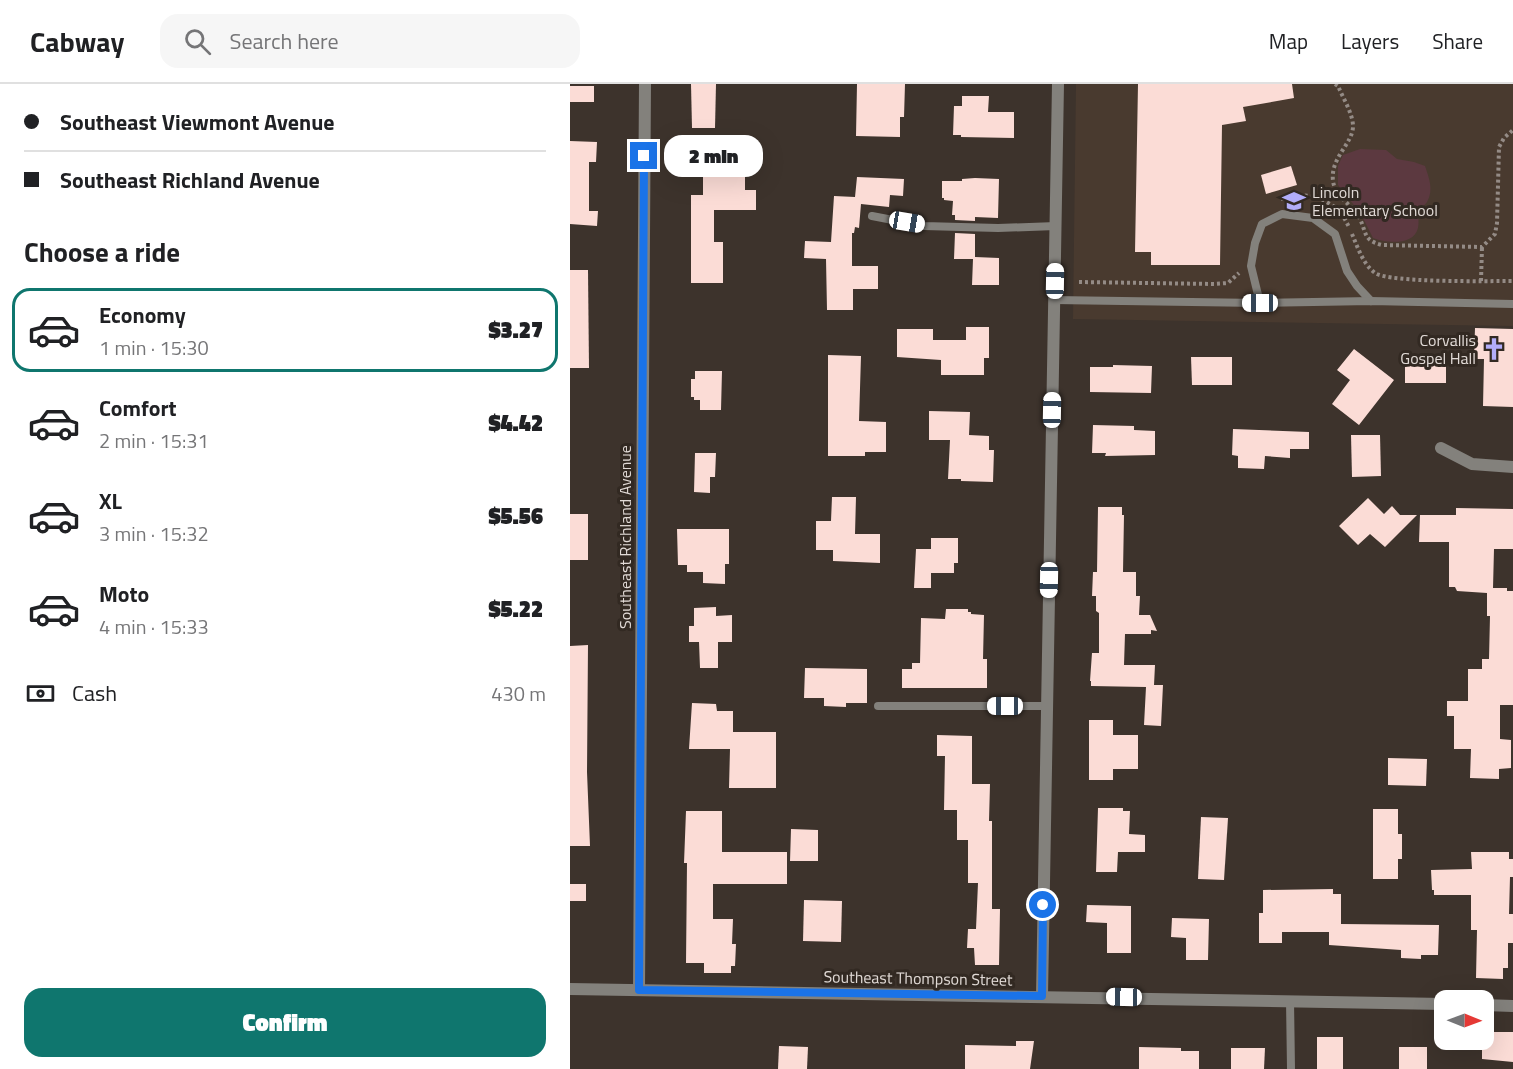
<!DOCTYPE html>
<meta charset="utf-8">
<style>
body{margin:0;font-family:"Titillium Web",sans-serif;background:#f6f6f6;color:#202124;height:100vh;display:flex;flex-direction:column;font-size:22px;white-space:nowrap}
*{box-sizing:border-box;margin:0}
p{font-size:20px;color:#757577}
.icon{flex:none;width:33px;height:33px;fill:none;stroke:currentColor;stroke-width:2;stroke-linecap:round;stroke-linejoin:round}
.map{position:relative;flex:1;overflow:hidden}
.details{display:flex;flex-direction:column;background:#fff;width:570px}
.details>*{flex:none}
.top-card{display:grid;align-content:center;height:132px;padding:0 24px;background:#fff}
.needle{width:39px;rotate:91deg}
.tools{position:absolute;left:864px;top:906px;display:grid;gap:12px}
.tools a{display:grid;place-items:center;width:60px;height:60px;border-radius:12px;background:#fff;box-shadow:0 6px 24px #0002;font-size:30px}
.end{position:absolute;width:27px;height:27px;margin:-14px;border:8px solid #1a73e8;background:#fff;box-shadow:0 0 0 3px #fff}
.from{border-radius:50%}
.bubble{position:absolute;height:42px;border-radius:18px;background:#fff;box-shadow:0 6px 24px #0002;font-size:20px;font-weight:800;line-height:42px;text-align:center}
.car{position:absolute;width:18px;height:36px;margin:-18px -9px;border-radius:8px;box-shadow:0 0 4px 2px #0007;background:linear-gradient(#fff 24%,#345 0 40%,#fff 0 76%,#345 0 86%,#fff 0)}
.top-card b{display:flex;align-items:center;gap:21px;height:57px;font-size:22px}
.top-card b+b{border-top:2px solid #e0e0e0}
.top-card i{width:15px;height:15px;background:#202124}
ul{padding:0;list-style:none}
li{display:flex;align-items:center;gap:18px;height:84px;margin:0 12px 9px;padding:0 12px;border:3px solid transparent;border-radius:18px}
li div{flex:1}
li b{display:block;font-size:22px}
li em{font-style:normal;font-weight:800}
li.current{border-color:#0f766e}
li>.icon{width:54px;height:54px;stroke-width:1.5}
h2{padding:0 24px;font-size:27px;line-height:72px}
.pay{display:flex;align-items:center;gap:15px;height:66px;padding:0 24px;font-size:22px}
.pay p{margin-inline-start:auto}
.button{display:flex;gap:12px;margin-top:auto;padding:12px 24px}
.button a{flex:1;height:69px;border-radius:18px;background:#0f766e;color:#fff;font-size:24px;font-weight:800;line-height:69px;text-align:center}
header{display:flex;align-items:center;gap:36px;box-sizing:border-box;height:84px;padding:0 30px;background:#fff;border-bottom:2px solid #e0e0e0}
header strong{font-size:28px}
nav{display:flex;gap:33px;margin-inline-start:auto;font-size:21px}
.search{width:420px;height:54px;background:#f6f6f6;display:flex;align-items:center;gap:15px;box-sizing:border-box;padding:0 21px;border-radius:18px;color:#757577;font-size:22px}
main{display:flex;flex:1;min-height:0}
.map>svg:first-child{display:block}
.built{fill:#493a2f}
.green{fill:#5c3940}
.building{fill:#fbdcd6}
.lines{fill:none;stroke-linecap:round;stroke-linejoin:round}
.path{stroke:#948b86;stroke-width:4;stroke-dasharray:3 3;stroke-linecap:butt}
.service{stroke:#83817c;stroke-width:8}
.minor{stroke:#83817c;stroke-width:12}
.route{stroke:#1a73e8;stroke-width:8}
.labels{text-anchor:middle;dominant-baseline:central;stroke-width:6;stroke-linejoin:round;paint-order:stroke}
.poi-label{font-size:16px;fill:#e1dad6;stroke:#322922;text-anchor:start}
.street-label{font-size:16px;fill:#e1dad6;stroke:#322922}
</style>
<header>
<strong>Cabway</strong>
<div class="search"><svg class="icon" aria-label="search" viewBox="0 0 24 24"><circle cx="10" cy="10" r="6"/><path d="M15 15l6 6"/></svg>Search here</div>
<nav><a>Map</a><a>Layers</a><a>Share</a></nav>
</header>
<main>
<section class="details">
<div class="top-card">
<b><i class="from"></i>Southeast Viewmont Avenue</b>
<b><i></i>Southeast Richland Avenue</b>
</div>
<h2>Choose a ride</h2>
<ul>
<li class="current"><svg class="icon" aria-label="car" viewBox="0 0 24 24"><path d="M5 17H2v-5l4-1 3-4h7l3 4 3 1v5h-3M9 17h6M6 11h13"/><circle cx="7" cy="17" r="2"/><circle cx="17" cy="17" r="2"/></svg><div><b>Economy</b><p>1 min · 15:30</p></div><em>$3.27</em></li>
<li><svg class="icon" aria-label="car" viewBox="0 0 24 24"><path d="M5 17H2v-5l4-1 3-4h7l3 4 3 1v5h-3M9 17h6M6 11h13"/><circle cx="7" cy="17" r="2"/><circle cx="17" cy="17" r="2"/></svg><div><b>Comfort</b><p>2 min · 15:31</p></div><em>$4.42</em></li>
<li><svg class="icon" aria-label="car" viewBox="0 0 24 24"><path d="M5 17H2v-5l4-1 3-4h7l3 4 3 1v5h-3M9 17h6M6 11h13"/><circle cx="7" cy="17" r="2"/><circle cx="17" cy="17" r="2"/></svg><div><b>XL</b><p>3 min · 15:32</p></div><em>$5.56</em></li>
<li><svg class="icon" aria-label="car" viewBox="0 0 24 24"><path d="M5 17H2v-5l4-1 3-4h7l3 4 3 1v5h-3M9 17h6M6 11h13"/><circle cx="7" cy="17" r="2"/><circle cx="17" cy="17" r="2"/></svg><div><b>Moto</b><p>4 min · 15:33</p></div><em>$5.22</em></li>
</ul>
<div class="pay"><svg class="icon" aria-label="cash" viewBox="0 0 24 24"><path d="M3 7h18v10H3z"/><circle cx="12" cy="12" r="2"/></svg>Cash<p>430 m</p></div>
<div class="button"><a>Confirm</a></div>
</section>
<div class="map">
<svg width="943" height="985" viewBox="0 0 943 985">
<rect width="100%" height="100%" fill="#3d332c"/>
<polygon class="built" points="506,0 943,0 943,242 503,235"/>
<path class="green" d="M790 65 816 66 827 75 844 78 855 82C859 94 864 106 857 118 854 122 850 125 849 129 848 134 849 139 848 144 844 162 816 159 803 154L791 130 768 101V82L773 71Z"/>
<g class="building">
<polygon points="121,0 146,0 145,44 122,44"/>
<polygon points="287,0 335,0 334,33 330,33 330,53 286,52"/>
<polygon points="568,0 722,0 724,14 673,23 676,37 652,41 650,181 581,181 581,168 565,168"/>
<rect x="0" y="2" width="24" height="16"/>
<polygon points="392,12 419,12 418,28 444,28 444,54 391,53 391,51 383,51 384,22 392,22"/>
<polygon points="0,57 27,58 26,78 19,78 19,127 28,127 27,142 0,140"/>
<polygon points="721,82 727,101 696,110 691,91"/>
<polygon points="133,90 175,90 175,106 186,106 186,126 144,126 144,158 153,158 153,199 121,199 121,111 133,111"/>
<polygon points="287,93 334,95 333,112 320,111 319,123 291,120 289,144 285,143 284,149 282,149 282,182 308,182 308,205 283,205 283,226 257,226 256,175 234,174 235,157 261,158 264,112 285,113"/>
<polygon points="405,94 429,95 428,134 405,133 405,137 385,136 385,131 382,131 383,117 374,116 374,114 372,114 372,97 392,97 392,95"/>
<polygon points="385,149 405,150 405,173 429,174 429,201 402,201 403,175 384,175"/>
<polygon points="0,186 18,186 19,284 0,284"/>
<polygon points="396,243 419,243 419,274 414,274 414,291 371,291 371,276 327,273 327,245 363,245 363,256 396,256"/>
<polygon points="905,244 943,245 943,323 913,322 914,275 904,275"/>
<polygon points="784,265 824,296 789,341 762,320 780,296 767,286"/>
<polygon points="258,271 291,272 289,337 316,338 316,368 295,368 295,372 258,372"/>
<rect x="835" y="272" width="41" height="27"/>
<polygon points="621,273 662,273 662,301 622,301"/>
<polygon points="543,281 582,282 581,309 520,308 520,283 543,283"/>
<polygon points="125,287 152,287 151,326 130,326 130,316 124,316 124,313 121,313 121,295 125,295"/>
<polygon points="359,327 400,328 399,351 419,352 419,366 424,366 423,398 391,397 391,395 378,395 380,356 359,356"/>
<polygon points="523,341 564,342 564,346 585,347 585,371 535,372 536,369 522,369"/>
<polygon points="663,345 739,348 739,365 720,365 720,374 695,372 694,385 668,384 668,372 662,371"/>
<polygon points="781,351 810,351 811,392 782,393"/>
<polygon points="125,369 146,369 145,393 140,393 140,409 124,408"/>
<polygon points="262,413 286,413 285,450 310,450 310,479 263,477 263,466 246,466 246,437 261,437"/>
<polygon points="798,414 814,430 822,422 830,431 847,431 815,463 800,450 788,461 769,442"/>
<polygon points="528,423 552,423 552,431 554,431 553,488 566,488 566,512 570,512 569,531 580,531 587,547 581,546 581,550 555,550 554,581 585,581 584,601 593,601 591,642 574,641 576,603 521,602 521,597 520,597 522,569 529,569 529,529 526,527 526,512 522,512 523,488 527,488"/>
<polygon points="886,424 943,425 943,465 924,465 923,504 937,504 937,507 943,507 943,621 930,621 930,655 941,656 941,684 929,685 929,695 900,694 901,665 884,665 884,632 877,632 877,617 898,617 898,585 912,585 912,575 919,575 920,532 917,532 917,509 887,507 885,503 879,503 879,458 849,458 850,431 886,431"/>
<rect x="0" y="430" width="18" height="46"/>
<polygon points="107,445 159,445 159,480 155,480 155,500 133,499 133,488 117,488 117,481 108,481"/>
<polygon points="361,454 388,454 388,479 384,479 384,489 361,489 361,504 344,504 346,465 361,465"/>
<polygon points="146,523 146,532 162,531 162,558 148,558 148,584 130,584 129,558 119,558 119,542 124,542 124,524"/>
<polygon points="376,525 398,525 398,528 401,528 401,530 414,531 413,575 417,575 417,604 332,604 332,585 342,585 342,579 350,579 351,534 375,535"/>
<polygon points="18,561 17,688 20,762 0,762 0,562"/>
<polygon points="235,584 297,585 297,619 276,619 276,623 254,622 254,614 234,614"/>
<polygon points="122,619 146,620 147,627 163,627 163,648 206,648 206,704 159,704 160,665 119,665"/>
<polygon points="519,636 543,636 543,651 568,651 568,685 543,685 543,696 519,696"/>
<polygon points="367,651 402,652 402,700 420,700 419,737 422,737 422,825 430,825 429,881 405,881 404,864 397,864 398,845 406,845 408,799 398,799 398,756 387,756 387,726 374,726 375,672 367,672"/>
<polygon points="818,674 857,675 856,702 818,701"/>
<polygon points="528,724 553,724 553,727 560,727 559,750 575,751 575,768 548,768 547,788 526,788"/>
<polygon points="803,725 828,725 828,750 832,750 832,775 828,775 828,795 803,795"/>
<polygon points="116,727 152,727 152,768 217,768 217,800 143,800 143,835 163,835 162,860 166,860 165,882 161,882 161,889 134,889 134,879 116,879 117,779 114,779"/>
<polygon points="631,733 658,734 654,796 628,795"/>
<polygon points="221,745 248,746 248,777 220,777"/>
<polygon points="901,768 939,768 939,775 943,775 943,793 940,793 939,830 943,830 943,859 938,859 938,884 933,884 933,895 906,894 907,846 901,846 901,811 864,811 864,806 862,806 861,786 902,785"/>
<rect x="0" y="800" width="16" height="17"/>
<polygon points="763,805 763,810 771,810 771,840 869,841 868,871 851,871 851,875 831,874 831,866 759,861 759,848 712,848 712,859 689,859 689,829 693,829 693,806"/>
<polygon points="234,816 272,817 271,858 233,857"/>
<polygon points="517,821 561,822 561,869 537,869 537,839 516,838"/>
<polygon points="602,834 639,835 638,876 616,876 616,854 601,853"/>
<polygon points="918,948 943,948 943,978 912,975 912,956 914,952 918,953"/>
<rect x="747" y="953" width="26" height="32"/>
<polygon points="446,957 464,957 460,985 395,985 395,961 446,962"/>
<polygon points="209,962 238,963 237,985 208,985"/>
<polygon points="569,963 611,964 611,967 629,967 629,985 569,985"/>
<rect x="829" y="963" width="28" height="22"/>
<polygon points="661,964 695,964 694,985 661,985"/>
</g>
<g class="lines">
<g class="path">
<path d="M765 0 768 2C773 14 782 28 783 41 784 59 760 73 763 97 765 113 783 121 790 135 797 150 793 156 812 161L912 163 925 150 927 139 929 63 934 54 943 46"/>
<polyline points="711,115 731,111 748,113 770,126 779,143"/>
<path d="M782 150C788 164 793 180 805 189 820 199 919 197 943 197"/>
<polyline points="911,197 912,163"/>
<polyline points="509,198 644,200 658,199 669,189"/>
</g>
<g class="service">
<polyline points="302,132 354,142 428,144 486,142"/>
<polyline points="484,216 690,219 681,182 685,159 692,140 712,130 743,134 765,150 777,187 787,202 801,217"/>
<polyline points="690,219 801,217 943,220"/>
<polyline points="308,622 477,622"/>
<polyline points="720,916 721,985"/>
</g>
<g class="minor">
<polyline points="871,364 902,380 943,383"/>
<polyline points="0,905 874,920"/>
<polyline points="69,906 75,0"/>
<polyline points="472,912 488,0"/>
<polyline points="914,921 943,922"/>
</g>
</g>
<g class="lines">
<polyline class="route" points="74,72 69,906 472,912 473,821"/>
</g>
<defs>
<g id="school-bare" transform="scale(1.8)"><path d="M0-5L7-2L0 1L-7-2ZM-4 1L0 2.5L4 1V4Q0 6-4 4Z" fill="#b2adf9" stroke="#322922" stroke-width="2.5" paint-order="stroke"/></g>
<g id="church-bare" transform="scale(1.8)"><path d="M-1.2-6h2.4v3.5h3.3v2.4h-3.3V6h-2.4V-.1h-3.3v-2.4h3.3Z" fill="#b2adf9" stroke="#322922" stroke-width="2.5" paint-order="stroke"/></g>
</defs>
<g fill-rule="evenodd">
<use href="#school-bare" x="724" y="117"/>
<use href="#church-bare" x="924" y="265"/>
</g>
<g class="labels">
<g class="poi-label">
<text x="742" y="108">Lincoln<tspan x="742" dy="18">Elementary School</tspan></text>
<text x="906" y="256" text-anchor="end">Corvallis<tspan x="906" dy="18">Gospel Hall</tspan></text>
</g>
<g class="street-label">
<text transform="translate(55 453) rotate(-90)">Southeast Richland Avenue</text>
<text transform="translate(348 894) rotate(1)">Southeast Thompson Street</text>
</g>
</g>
</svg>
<div class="tools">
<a><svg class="needle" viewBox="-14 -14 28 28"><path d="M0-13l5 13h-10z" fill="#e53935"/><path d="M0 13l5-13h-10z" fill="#757577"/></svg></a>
</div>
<i class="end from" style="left:473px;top:821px"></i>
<i class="end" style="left:74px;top:72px"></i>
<div class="bubble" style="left:94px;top:51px;width:99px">2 min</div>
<i class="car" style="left:337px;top:138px;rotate:100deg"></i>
<i class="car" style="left:485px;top:197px;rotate:1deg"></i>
<i class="car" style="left:690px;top:219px;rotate:270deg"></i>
<i class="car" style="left:482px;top:326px;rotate:1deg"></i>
<i class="car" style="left:479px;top:496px;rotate:181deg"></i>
<i class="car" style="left:435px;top:622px;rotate:270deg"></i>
<i class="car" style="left:554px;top:913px;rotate:271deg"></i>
</div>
</main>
